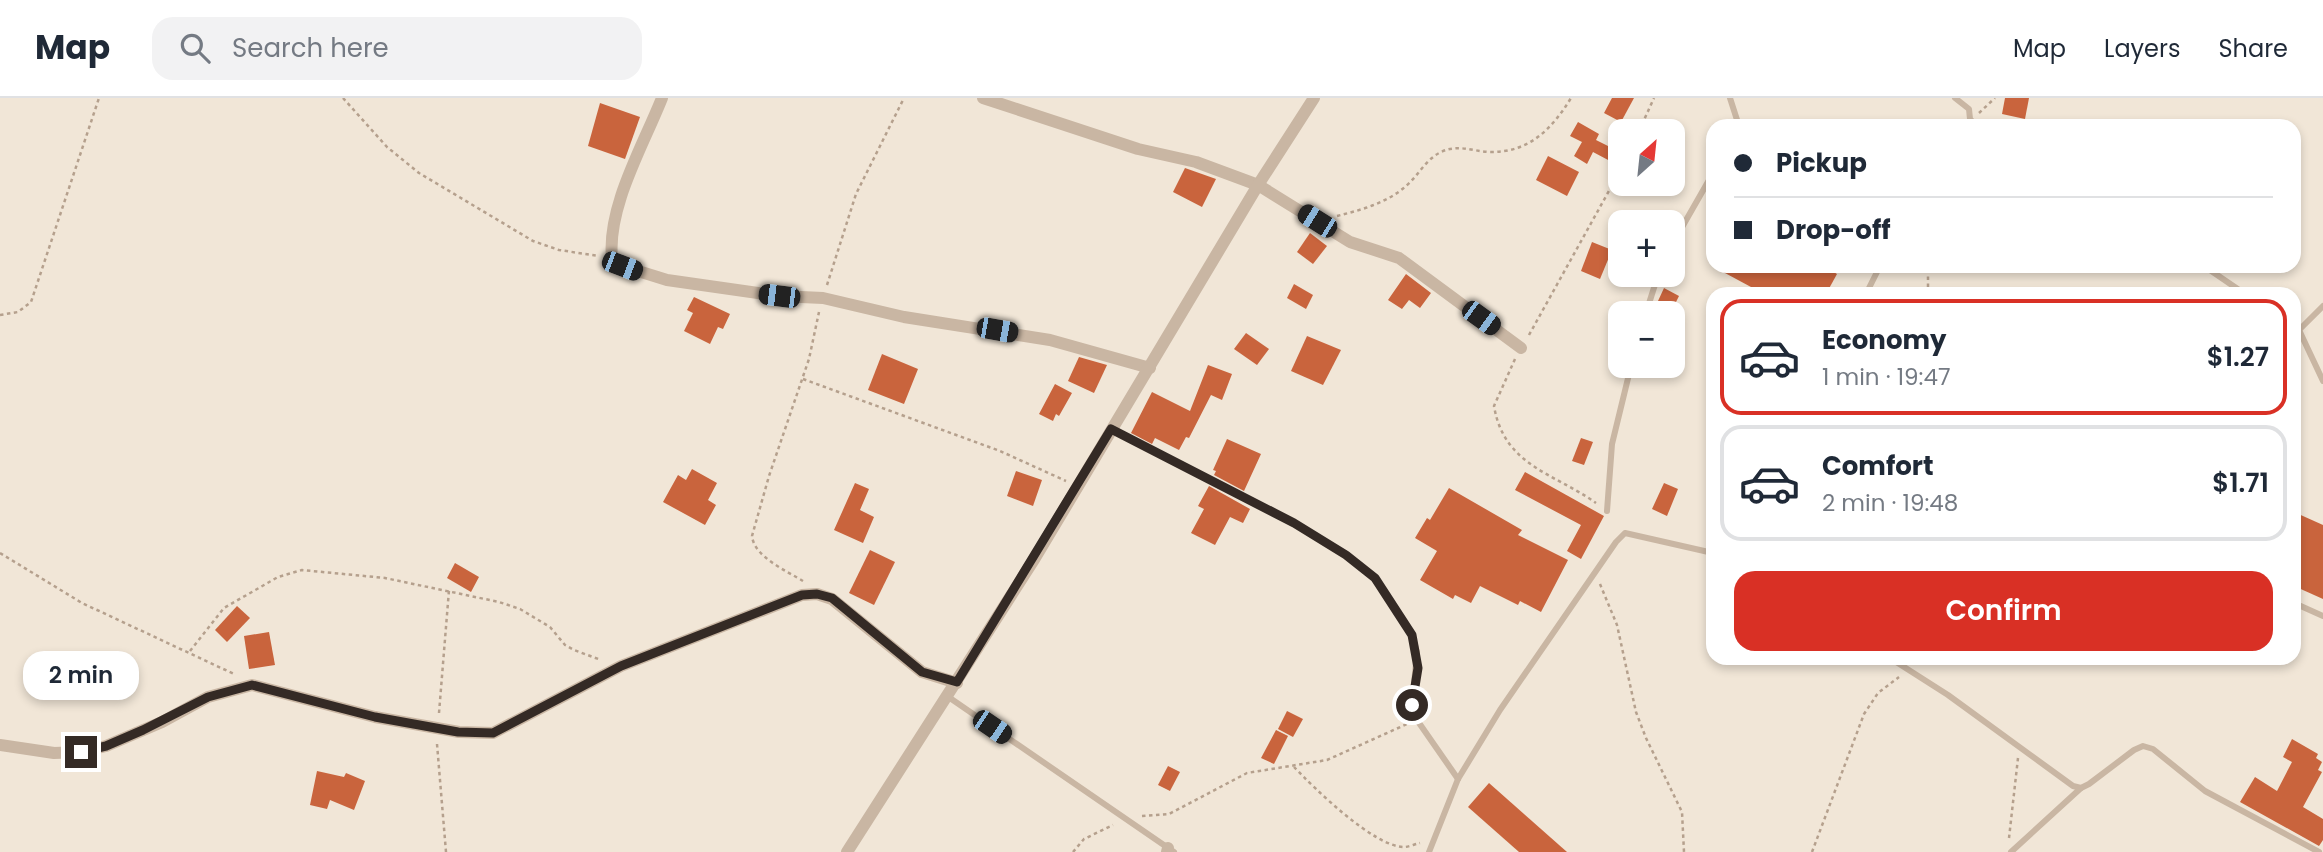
<!DOCTYPE html>
<meta charset="utf-8">
<style>
body{margin:0;font-family:Poppins,sans-serif;background:#f2f2f3;color:#1f2937;height:100vh;display:flex;flex-direction:column;font-size:26px;white-space:nowrap}
*{box-sizing:border-box;margin:0}
p{font-size:23px;color:#747a83}
.icon{flex:none;width:38px;height:38px;fill:none;stroke:currentColor;stroke-width:2;stroke-linecap:round;stroke-linejoin:round}
.map{position:relative;flex:1;overflow:hidden}
.sheet{position:absolute;left:1706px;top:189px;width:595px;height:378px;display:flex;flex-direction:column;background:#fff;border-radius:21px;box-shadow:0 4px 10px #0003}
.sheet>*{flex:none}
.top-card{position:absolute;left:1706px;top:21px;width:595px;height:154px;border-radius:21px;box-shadow:0 4px 10px #0003;display:grid;align-content:center;height:154px;padding:0 28px;background:#fff}
.needle{width:46px;rotate:27deg}
.buttons{position:absolute;left:1608px;top:21px;display:grid;gap:14px}
.buttons a{display:grid;place-items:center;width:77px;height:77px;border-radius:14px;background:#fff;box-shadow:0 4px 10px #0003;font-size:35px}
.end{position:absolute;width:32px;height:32px;margin:-16px;border:9px solid #342a25;background:#fff;box-shadow:0 0 0 4px #fff}
.from{border-radius:50%}
.bubble{position:absolute;height:49px;border-radius:21px;background:#fff;box-shadow:0 4px 10px #0003;font-size:23px;font-weight:600;line-height:49px;text-align:center}
.car{position:absolute;width:21px;height:42px;margin:-21px -10px;border-radius:9px;box-shadow:0 0 5px 2px #0007;background:linear-gradient(#222 24%,#8ab4d8 0 40%,#222 0 76%,#8ab4d8 0 86%,#222 0)}
.top-card b{display:flex;align-items:center;gap:24px;height:66px;font-size:26px}
.top-card b+b{border-top:2px solid #e0e1e3}
.top-card i{width:18px;height:18px;background:#1f2937}
ul{padding:12px 0 0;list-style:none}
li{display:flex;align-items:center;gap:21px;height:116px;margin:0 14px 10px;padding:0 14px;border:4px solid #e0e1e3;border-radius:21px}
li div{flex:1}
li b{display:block;font-size:26px}
li em{font-style:normal;font-weight:600}
li.on{border-color:#d93025}
li>.icon{width:63px;height:63px;stroke-width:1.5}
.button{display:flex;gap:14px;margin-top:auto;padding:14px 28px}
.button a{flex:1;height:80px;border-radius:21px;background:#d93025;color:#fff;font-size:28px;font-weight:600;line-height:80px;text-align:center}
header{display:flex;align-items:center;gap:42px;box-sizing:border-box;height:98px;padding:0 35px;background:#fff;border-bottom:2px solid #e0e1e3}
header strong{font-size:33px}
nav{display:flex;gap:38px;margin-inline-start:auto;font-size:24px}
.search{width:490px;height:63px;background:#f2f2f3;display:flex;align-items:center;gap:18px;box-sizing:border-box;padding:0 24px;border-radius:21px;color:#747a83;font-size:26px}
.map>svg:first-child{display:block}
.building{fill:#c9643d}
.lines{fill:none;stroke-linecap:round;stroke-linejoin:round}
.path{stroke:#b5a08d;stroke-width:2.5;stroke-dasharray:3.5 3.5;stroke-linecap:butt}
.service{stroke:#c9b6a3;stroke-width:6}
.minor{stroke:#c9b6a3;stroke-width:12}
.route{stroke:#342a25;stroke-width:9}
</style>
<header>
<strong>Map</strong>
<div class="search"><svg class="icon" aria-label="search" viewBox="0 0 24 24"><circle cx="10" cy="10" r="6"/><path d="M15 15l6 6"/></svg>Search here</div>
<nav><a>Map</a><a>Layers</a><a>Share</a></nav>
</header>
<div class="map">
<svg width="2323" height="754" viewBox="0 0 2323 754">
<rect width="100%" height="100%" fill="#f1e6d7"/>
<g class="building">
<polygon points="1612,0 1634,0 1621,24 1604,15"/>
<polygon points="2005,0 2029,0 2025,21 2002,16"/>
<polygon points="600,5 640,19 625,61 588,48"/>
<polygon points="1578,24 1599,36 1596,42 1616,52 1610,63 1593,54 1587,66 1574,58 1582,44 1570,38"/>
<polygon points="1548,58 1579,74 1567,98 1536,82"/>
<polygon points="1185,70 1216,81 1202,109 1173,94"/>
<polygon points="1310,135 1327,148 1313,166 1297,154"/>
<polygon points="1592,144 1612,152 1600,181 1581,173"/>
<polygon points="1712,168 1824,168 1837,176 1826,196 1764,196"/>
<polygon points="1406,176 1431,195 1420,210 1409,202 1402,211 1388,202"/>
<polygon points="1294,186 1313,197 1306,211 1287,200"/>
<polygon points="1664,190 1679,198 1673,210 1658,203"/>
<polygon points="694,199 730,216 723,231 718,229 710,246 684,233 693,215 687,212"/>
<polygon points="1246,235 1269,251 1257,267 1234,251"/>
<polygon points="1307,238 1341,252 1323,287 1291,273"/>
<polygon points="882,256 918,271 904,306 868,292"/>
<polygon points="1079,259 1107,267 1094,295 1068,283"/>
<polygon points="1208,267 1232,276 1222,302 1211,297 1189,340 1186,339 1179,352 1155,340 1152,346 1131,335 1152,294 1190,313"/>
<polygon points="1055,286 1072,295 1059,318 1056,316 1053,323 1039,316"/>
<polygon points="1581,340 1593,344 1584,367 1572,363"/>
<polygon points="1227,341 1261,356 1244,393 1214,377 1216,373 1213,372"/>
<polygon points="692,371 717,385 708,402 716,407 705,427 663,404 678,377 686,382"/>
<polygon points="1016,373 1042,382 1033,408 1007,398"/>
<polygon points="1525,374 1604,418 1581,461 1567,453 1581,427 1515,392"/>
<polygon points="855,385 869,391 860,412 874,419 863,445 834,432"/>
<polygon points="1664,385 1678,391 1667,418 1652,411"/>
<polygon points="1209,388 1250,411 1243,425 1230,419 1215,447 1191,435 1204,411 1198,408"/>
<polygon points="1449,390 1522,432 1518,437 1568,462 1541,514 1520,503 1518,507 1480,488 1471,505 1455,497 1453,501 1420,482 1437,453 1415,440 1427,420 1430,422"/>
<polygon points="2294,414 2323,427 2323,501 2294,488"/>
<polygon points="870,452 895,464 874,507 849,495"/>
<polygon points="455,465 479,479 471,494 447,480"/>
<polygon points="237,508 250,520 227,544 215,532"/>
<polygon points="269,534 275,567 249,571 244,538"/>
<polygon points="1287,613 1303,621 1293,639 1278,631"/>
<polygon points="1276,632 1288,638 1274,666 1261,660"/>
<polygon points="2292,641 2318,656 2316,660 2322,664 2318,672 2322,674 2303,709 2323,721 2323,742 2319,748 2240,704 2255,679 2277,693 2292,664 2283,659"/>
<polygon points="1168,668 1180,674 1170,693 1158,687"/>
<polygon points="317,673 344,679 346,675 365,683 354,712 330,702 327,711 310,707"/>
<polygon points="1489,685 1567,754 1519,754 1468,709"/>
</g>
<g class="lines">
<g class="path">
<polyline points="343,0 387,49 419,75 533,143 559,152 599,158"/>
<polyline points="1979,15 1995,0"/>
<polyline points="1639,33 1654,0"/>
<path d="M1337 118C1361 112 1387 105 1406 88 1419 77 1425 62 1441 54 1458 46 1472 53 1489 54 1529 55 1552 31 1571 0"/>
<polyline points="827,187 856,96 904,0"/>
<polyline points="1928,196 1928,168"/>
<polyline points="0,217 18,214 31,204 99,0"/>
<polyline points="1529,237 1620,73"/>
<path d="M1515 261 1494 308C1504 368 1554 375 1596 405"/>
<polyline points="803,281 1000,353 1066,383"/>
<polyline points="0,455 82,505 234,576"/>
<path d="M803 483C787 473 754 459 752 438L769 378 809 261 819 214"/>
<polyline points="1600,486 1617,527 1636,614 1646,640 1682,714 1684,754"/>
<polyline points="190,553 224,510 278,479 302,472 385,480 499,504 520,511 550,529 565,547 574,552 601,562"/>
<polyline points="439,615 449,492"/>
<polyline points="437,646 446,754"/>
<path d="M1294 669C1314 690 1374 749 1404 749 1409 749 1415 746 1420 745"/>
<polyline points="1142,718 1169,716 1247,675 1327,662 1407,626"/>
<polyline points="2009,740 2018,660"/>
<polyline points="1073,754 1084,741 1113,727"/>
<polyline points="1812,754 1864,616 1878,595 1899,579"/>
</g>
<g class="service">
<polyline points="1730,0 1739,28"/>
<polyline points="1955,0 1969,11 1970,21 1977,28"/>
<polyline points="1673,145 1713,75"/>
<polyline points="2204,168 2245,196"/>
<polyline points="1866,196 1880,168"/>
<polyline points="1646,215 1658,177"/>
<polyline points="2294,229 2299,232 2323,208"/>
<polyline points="2299,232 2323,283"/>
<polyline points="1113,332 1294,425 1346,457 1375,480 1412,537 1417,554 1412,607 1417,622 1458,681"/>
<polyline points="1607,413 1612,346 1631,268"/>
<polyline points="2294,505 2323,518"/>
<polyline points="1890,560 1948,597 2073,688 2081,690 2089,686 2134,652 2143,648 2153,651 2205,693 2319,754"/>
<polyline points="947,598 1174,754"/>
<polyline points="1429,754 1458,681 1500,612 1616,444 1625,435 1713,455"/>
<polyline points="2011,754 2081,690"/>
</g>
<g class="minor">
<path d="M662 0C643 48 607 109 612 160L622 168 667 182 779 198 823 200 904 219 1050 242 1150 270"/>
<polyline points="983,0 1138,51 1196,64 1258,87 1350,144 1399,160 1521,250"/>
<polyline points="0,647 54,655 81,654 106,648 162,624 208,599 252,587 375,619 459,634 493,635 621,568 802,497 817,496 832,501 922,574 957,585"/>
<polyline points="847,754 1035,460 1258,87 1314,0"/>
<polyline points="1167,754 1168,750"/>
</g>
</g>
<g class="lines">
<polyline class="route" points="81,654 106,648 143,632 208,599 252,587 375,619 458,634 493,635 621,568 802,497 817,496 832,500 922,574 957,584 1111,331 1294,425 1346,457 1375,480 1412,537 1418,570 1412,607"/>
</g>
</svg>
<div class="buttons">
<a><svg class="needle" viewBox="-14 -14 28 28"><path d="M0-13l5 13h-10z" fill="#e53935"/><path d="M0 13l5-13h-10z" fill="#747a83"/></svg></a>
<a>+</a>
<a>−</a>
</div>
<i class="end from" style="left:1412px;top:607px"></i>
<i class="end" style="left:81px;top:654px"></i>
<div class="bubble" style="left:23px;top:553px;width:116px">2 min</div>
<i class="car" style="left:1317px;top:123px;rotate:302deg"></i>
<i class="car" style="left:622px;top:168px;rotate:111deg"></i>
<i class="car" style="left:779px;top:198px;rotate:277deg"></i>
<i class="car" style="left:1481px;top:220px;rotate:126deg"></i>
<i class="car" style="left:997px;top:232px;rotate:100deg"></i>
<i class="car" style="left:992px;top:629px;rotate:124deg"></i>
<div class="top-card">
<b><i class="from"></i>Pickup</b>
<b><i></i>Drop-off</b>
</div>
<section class="sheet">
<ul>
<li class="on"><svg class="icon" aria-label="car" viewBox="0 0 24 24"><path d="M5 17H2v-5l4-1 3-4h7l3 4 3 1v5h-3M9 17h6M6 11h13"/><circle cx="7" cy="17" r="2"/><circle cx="17" cy="17" r="2"/></svg><div><b>Economy</b><p>1 min · 19:47</p></div><em>$1.27</em></li>
<li><svg class="icon" aria-label="car" viewBox="0 0 24 24"><path d="M5 17H2v-5l4-1 3-4h7l3 4 3 1v5h-3M9 17h6M6 11h13"/><circle cx="7" cy="17" r="2"/><circle cx="17" cy="17" r="2"/></svg><div><b>Comfort</b><p>2 min · 19:48</p></div><em>$1.71</em></li>
</ul>
<div class="button"><a>Confirm</a></div>
</section>
</div>
